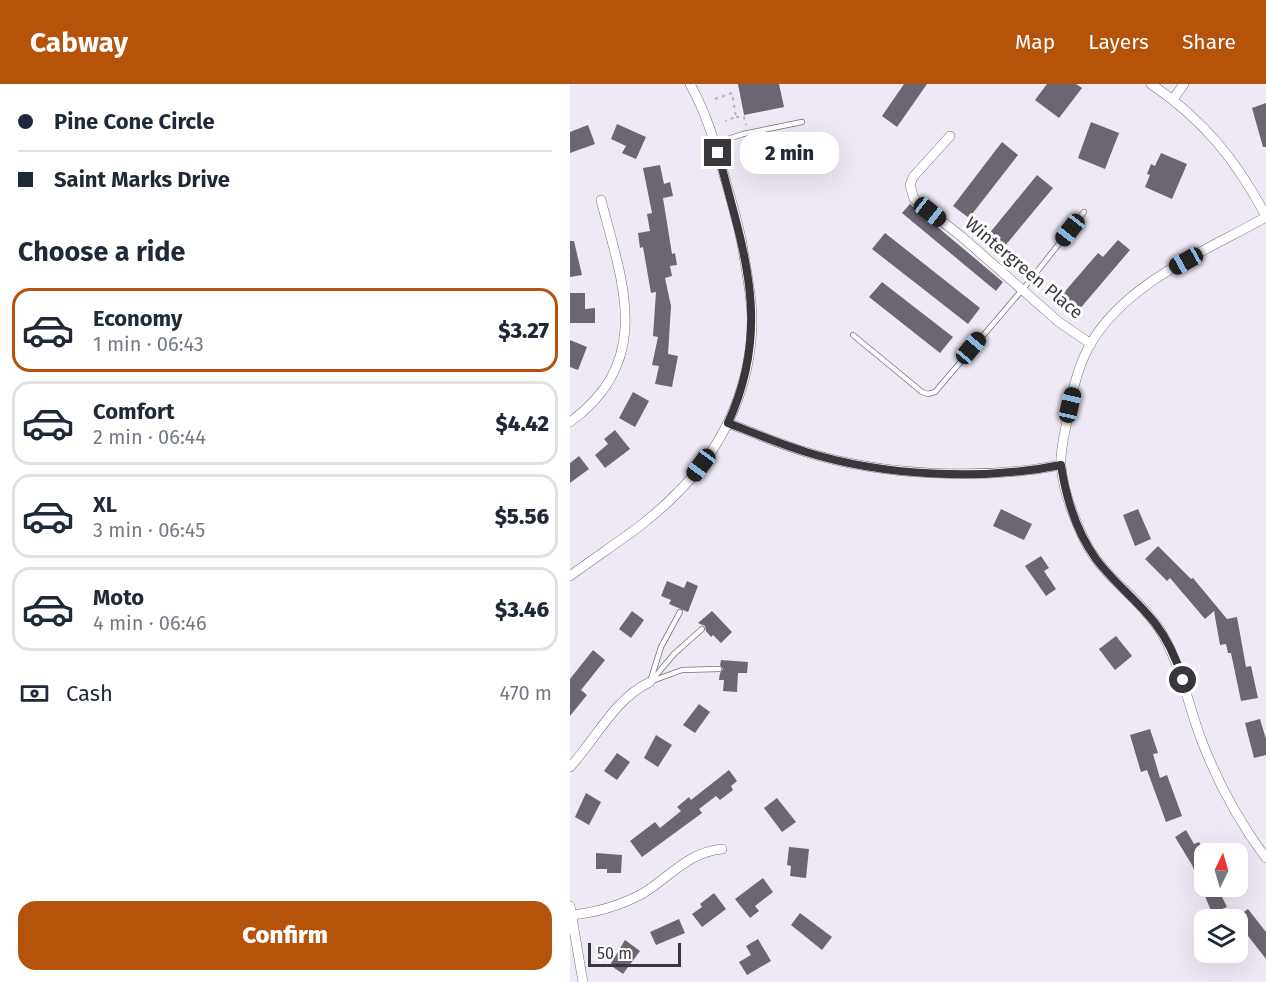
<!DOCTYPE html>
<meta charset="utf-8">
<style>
body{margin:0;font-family:"Fira Sans",sans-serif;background:#f2f2f3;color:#1f2937;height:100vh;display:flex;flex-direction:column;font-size:22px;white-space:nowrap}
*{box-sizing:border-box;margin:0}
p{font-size:20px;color:#747a83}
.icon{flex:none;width:33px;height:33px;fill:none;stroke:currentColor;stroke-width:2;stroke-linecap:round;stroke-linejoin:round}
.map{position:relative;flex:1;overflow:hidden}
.panel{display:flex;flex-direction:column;background:#fff;width:570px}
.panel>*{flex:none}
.hud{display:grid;align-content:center;height:132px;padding:0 18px;background:#fff}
.needle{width:39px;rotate:5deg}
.fabs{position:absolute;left:624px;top:759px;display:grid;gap:12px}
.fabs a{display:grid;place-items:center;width:54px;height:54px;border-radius:12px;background:#fff;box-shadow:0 6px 24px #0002;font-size:30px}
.scale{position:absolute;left:18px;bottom:15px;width:93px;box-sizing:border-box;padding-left:6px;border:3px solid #3a373c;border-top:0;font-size:16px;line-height:21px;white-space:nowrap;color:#3a373c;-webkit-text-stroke:4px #fff;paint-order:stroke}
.end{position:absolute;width:27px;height:27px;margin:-14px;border:8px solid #3a373c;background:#fff;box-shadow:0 0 0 3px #fff}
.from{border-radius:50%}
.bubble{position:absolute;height:42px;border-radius:18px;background:#fff;box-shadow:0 6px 24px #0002;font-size:20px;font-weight:800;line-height:42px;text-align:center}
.car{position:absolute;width:18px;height:36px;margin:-18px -9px;border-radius:8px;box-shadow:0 0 4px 2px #0007;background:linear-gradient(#222 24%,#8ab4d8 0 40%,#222 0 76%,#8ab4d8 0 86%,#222 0)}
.hud b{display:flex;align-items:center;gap:21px;height:57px;font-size:22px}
.hud b+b{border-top:2px solid #e0e1e3}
.hud i{width:15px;height:15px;background:#1f2937}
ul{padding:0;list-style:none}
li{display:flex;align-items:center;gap:18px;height:84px;margin:0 12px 9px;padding:0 6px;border:3px solid #e0e1e3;border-radius:18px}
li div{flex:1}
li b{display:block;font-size:22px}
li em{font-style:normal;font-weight:800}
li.current{border-color:#b45309}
li>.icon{width:54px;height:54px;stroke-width:1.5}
h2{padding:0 18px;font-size:27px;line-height:72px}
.pay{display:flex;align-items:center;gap:15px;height:66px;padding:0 18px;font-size:22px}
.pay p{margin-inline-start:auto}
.cta{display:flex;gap:12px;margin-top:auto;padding:12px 18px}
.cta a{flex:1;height:69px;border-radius:18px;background:#b45309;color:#fff;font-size:24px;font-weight:800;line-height:69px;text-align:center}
header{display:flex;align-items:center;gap:36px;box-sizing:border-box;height:84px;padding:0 30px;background:#b45309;color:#fff}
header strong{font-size:28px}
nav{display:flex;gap:33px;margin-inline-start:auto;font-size:21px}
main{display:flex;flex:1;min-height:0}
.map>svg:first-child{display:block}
.building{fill:#6b6671}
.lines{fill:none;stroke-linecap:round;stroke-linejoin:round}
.service-casing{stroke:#75707b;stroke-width:6}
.minor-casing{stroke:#75707b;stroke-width:10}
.path{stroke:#b6b1bb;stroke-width:2;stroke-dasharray:3 4.5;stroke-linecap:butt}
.service{stroke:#fff;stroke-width:4.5}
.minor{stroke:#fff;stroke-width:9}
.route{stroke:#3a373c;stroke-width:8}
.labels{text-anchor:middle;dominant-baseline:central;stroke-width:6;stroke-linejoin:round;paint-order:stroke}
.street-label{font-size:18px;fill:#3a373c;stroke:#fff}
</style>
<header>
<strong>Cabway</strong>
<nav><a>Map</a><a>Layers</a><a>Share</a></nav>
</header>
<main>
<section class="panel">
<div class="hud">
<b><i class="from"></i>Pine Cone Circle</b>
<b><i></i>Saint Marks Drive</b>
</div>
<h2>Choose a ride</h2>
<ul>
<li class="current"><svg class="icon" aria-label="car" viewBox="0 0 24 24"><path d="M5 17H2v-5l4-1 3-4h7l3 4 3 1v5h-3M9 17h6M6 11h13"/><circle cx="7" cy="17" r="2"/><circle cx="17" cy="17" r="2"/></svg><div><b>Economy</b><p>1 min · 06:43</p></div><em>$3.27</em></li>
<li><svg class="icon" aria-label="car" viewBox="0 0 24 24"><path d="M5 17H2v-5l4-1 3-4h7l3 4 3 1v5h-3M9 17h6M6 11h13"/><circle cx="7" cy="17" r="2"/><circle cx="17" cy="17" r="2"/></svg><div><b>Comfort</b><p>2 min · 06:44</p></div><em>$4.42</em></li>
<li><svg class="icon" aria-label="car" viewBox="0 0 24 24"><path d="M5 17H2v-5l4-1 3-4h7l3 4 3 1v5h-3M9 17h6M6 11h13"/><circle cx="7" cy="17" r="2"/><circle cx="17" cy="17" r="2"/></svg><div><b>XL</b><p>3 min · 06:45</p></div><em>$5.56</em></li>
<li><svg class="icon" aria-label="car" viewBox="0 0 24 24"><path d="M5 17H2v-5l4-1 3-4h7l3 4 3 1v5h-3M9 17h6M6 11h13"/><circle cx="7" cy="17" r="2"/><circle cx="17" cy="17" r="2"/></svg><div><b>Moto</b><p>4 min · 06:46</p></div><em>$3.46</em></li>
</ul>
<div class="pay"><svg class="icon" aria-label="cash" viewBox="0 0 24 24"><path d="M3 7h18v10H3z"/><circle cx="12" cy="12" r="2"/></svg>Cash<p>470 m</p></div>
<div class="cta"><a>Confirm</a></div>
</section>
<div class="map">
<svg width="696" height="898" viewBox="0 0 696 898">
<rect width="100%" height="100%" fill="#efe9f5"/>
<g class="building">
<polygon points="168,0 209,0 214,23 174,31"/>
<polygon points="334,0 357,0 327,43 312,32"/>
<polygon points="477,0 506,0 512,4 489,34 465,16"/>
<polygon points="696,19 696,63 693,63 682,24"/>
<polygon points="521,38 549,49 535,85 508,74"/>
<polygon points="47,40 76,53 66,75 52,69 56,62 41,55"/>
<polygon points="18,41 25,60 0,69 0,48"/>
<polygon points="432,58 448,71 399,134 383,122"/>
<polygon points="591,69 617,80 602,115 575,103 580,91 577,90 581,80 585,82"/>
<polygon points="90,81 94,100 100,98 103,112 93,114 102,170 105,169 107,181 100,182 102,192 95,194 101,222 98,270 108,272 102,303 85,300 89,282 82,281 88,253 83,252 86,208 81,209 73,163 70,164 68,149 80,147 77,130 82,129 73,84"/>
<polygon points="467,91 483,104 434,163 418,151"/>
<polygon points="340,120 433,198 426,207 332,129"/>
<polygon points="315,149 410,224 398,240 302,165"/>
<polygon points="548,156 560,166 508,227 491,212 528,169 533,173"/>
<polygon points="0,157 4,157 12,191 0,193"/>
<polygon points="312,198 383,253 370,269 299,213"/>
<polygon points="0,209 15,209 15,225 25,224 25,239 0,239"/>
<polygon points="0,256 17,263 8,286 0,283"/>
<polygon points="63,308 79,317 65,343 49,334"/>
<polygon points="45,346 60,365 35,384 25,371 38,360 34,355"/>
<polygon points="9,372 19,385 0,399 0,379"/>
<polygon points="431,425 462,440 454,456 423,442"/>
<polygon points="568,425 581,455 565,462 553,431"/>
<polygon points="588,462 621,495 623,494 657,535 667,533 676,583 681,582 688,614 671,617 661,569 658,569 656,560 650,561 644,527 635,535 600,494 597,497 575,475"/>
<polygon points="471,472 479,484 474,487 486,505 476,512 455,482"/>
<polygon points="97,497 114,504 117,497 128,502 118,528 99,520 101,516 91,512"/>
<polygon points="62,527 74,536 61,554 49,545"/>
<polygon points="142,527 162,548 151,559 143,551 141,553 136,547 135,542 128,539"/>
<polygon points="546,552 562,572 545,586 529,565"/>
<polygon points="23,566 35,576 11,606 17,611 0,632 0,595"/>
<polygon points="151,576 178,578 177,589 168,589 167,608 153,607 154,596 149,596 150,589 153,585 150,581"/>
<polygon points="129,620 140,628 125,649 113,641"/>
<polygon points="690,635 696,655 696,671 684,674 675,639"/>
<polygon points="580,645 588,669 583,670 590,694 597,691 612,732 596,738 577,686 571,688 560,651"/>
<polygon points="86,651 102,661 88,683 74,674"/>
<polygon points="47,669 60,678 47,696 34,687"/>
<polygon points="159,686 167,697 161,702 163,706 150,716 146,712 129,725 132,729 72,773 60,757 85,738 90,744 111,727 107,723 119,713 121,716"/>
<polygon points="16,709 31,718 19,741 5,733"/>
<polygon points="207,714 226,738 212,748 194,724"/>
<polygon points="616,746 624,760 629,758 634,767 634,802 672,802 651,811 657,823 642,829 622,781 605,753"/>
<polygon points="219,763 239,765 236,794 220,792 221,782 217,781"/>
<polygon points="26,769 52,771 51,789 37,789 37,785 26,785"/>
<polygon points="193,794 203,808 185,822 189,827 180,834 165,815"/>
<polygon points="144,809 156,825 132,843 122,830 132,823 130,820"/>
<polygon points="678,825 696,848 696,875 668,839 668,836 664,835"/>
<polygon points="230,829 262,853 252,866 221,841"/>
<polygon points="109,835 115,849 86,861 80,848"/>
<polygon points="188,855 201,877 177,891 169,878 181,871 176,862"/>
<polygon points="55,856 70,867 53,890 40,881"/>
</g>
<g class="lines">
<g class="service-casing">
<g id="service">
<polyline points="146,59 173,50 232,38"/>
<polyline points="283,251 352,308 358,310 365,308 458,199 514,128"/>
<polyline points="82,596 104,570 132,545"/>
<polyline points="82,597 112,586 149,585"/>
<polyline points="80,598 91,563 110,528"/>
</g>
</g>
<g class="minor-casing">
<g id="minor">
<path d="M581 0C634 36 666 76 696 132"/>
<polyline points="603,15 614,0"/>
<polyline points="380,52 343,93 340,101 344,115 392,153 489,238 521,260"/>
<path d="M696 133C636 167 558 197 521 259 508 281 502 307 498 332 495 348 490 365 491 381 493 408 504 435 516 459 534 495 574 516 594 553 612 586 618 620 631 655 647 697 669 738 696 774"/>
<path d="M0 338C84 277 53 200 31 116"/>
<path d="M158 339C184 349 210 360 236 368 312 392 413 396 491 381"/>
<path d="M0 492C36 465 77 441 108 408 155 362 183 298 182 232 181 208 176 184 172 160 168 139 162 119 156 98 146 64 138 32 120 0"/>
<path d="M0 683C26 655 44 615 80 598"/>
<polyline points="0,822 13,898"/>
<path d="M0 831C24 829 51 821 72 810 100 793 118 768 152 765"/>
</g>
</g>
<g class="path">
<polyline points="145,15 162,9 166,33 155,37"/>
<polyline points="166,33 174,33 176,41"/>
</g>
<use href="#service" class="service"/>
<use href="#minor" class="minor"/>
</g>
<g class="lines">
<path class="route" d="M148 69C173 166 203 241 158 339 184 349 210 360 236 368 312 392 413 397 491 381 496 414 506 447 526 475 543 498 567 516 585 539 598 556 607 577 613 596"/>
</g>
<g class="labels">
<g class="street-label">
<text transform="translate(454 184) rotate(40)">Wintergreen Place</text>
</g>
</g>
</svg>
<div class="fabs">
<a><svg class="needle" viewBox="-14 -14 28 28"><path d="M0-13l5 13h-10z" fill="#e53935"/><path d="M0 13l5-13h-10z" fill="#747a83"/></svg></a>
<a><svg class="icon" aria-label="layers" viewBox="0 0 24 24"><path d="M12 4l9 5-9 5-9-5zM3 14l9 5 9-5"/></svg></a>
</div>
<div class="scale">50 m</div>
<i class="end from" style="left:613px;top:596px"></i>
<i class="end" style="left:148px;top:69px"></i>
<div class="bubble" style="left:170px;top:48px;width:99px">2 min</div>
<i class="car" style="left:360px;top:128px;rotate:128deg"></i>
<i class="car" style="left:500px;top:146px;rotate:218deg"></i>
<i class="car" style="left:616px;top:177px;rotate:241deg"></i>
<i class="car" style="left:401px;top:264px;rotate:40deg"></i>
<i class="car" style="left:500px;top:321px;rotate:13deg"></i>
<i class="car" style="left:131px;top:381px;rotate:216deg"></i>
</div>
</main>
